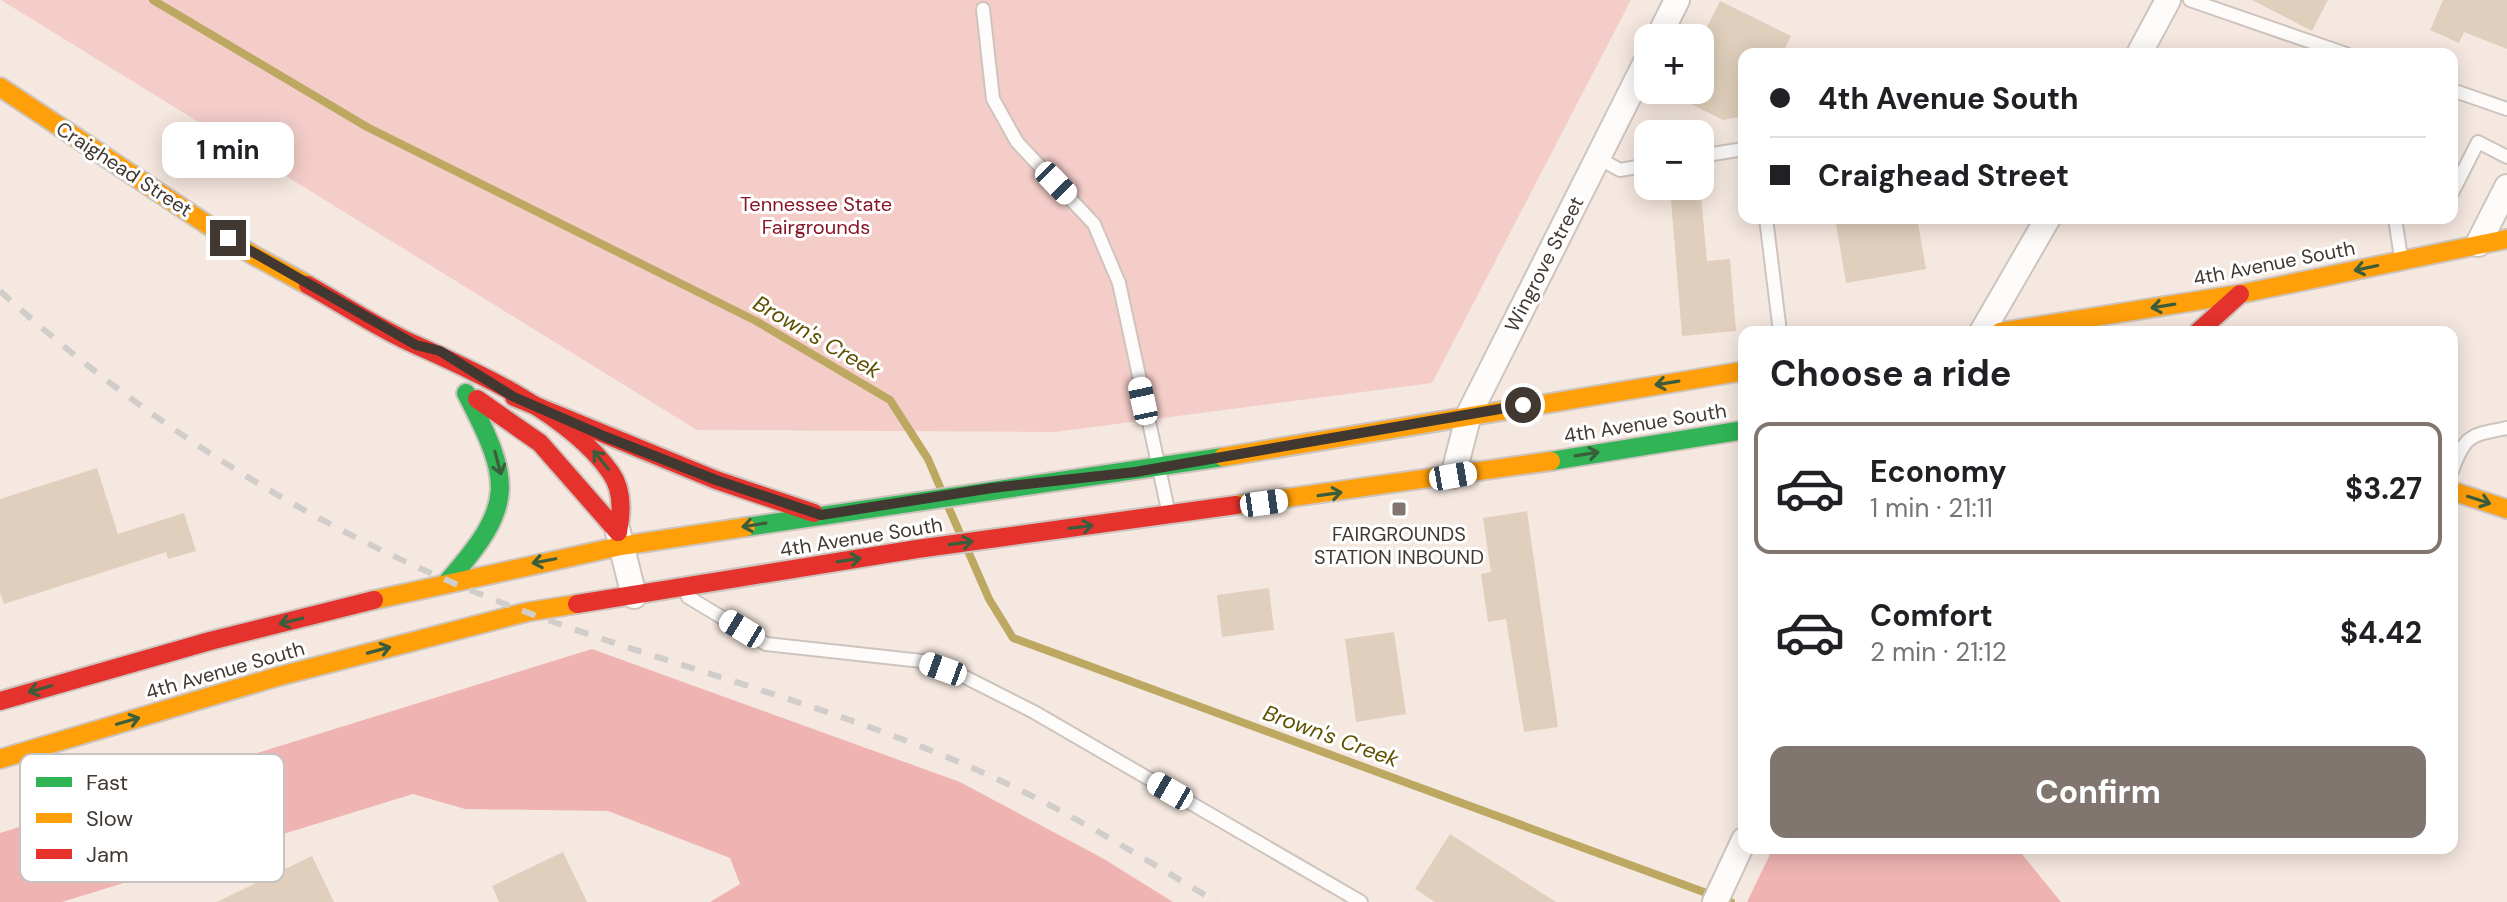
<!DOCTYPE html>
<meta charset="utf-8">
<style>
body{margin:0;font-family:"DM Sans",sans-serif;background:#f2f2f2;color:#202124;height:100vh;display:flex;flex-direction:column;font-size:30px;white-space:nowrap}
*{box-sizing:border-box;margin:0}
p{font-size:26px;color:#757577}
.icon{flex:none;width:44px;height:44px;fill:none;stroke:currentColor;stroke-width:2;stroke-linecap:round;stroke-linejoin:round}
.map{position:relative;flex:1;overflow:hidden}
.details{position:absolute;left:1738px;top:326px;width:720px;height:528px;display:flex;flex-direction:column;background:#fff;border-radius:16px;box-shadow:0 4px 20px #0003}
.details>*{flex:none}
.guide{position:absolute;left:1738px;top:48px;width:720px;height:176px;border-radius:16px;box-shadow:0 4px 20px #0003;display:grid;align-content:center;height:176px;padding:0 32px;background:#fff}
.fabs{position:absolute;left:1634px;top:24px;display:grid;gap:16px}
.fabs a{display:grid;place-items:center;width:80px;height:80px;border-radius:16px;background:#fff;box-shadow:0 4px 20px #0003;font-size:40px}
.end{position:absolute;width:36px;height:36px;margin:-18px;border:10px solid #413832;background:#fff;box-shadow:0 0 0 4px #fff}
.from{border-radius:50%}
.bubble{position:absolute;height:56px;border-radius:16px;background:#fff;box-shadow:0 4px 20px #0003;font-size:26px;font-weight:700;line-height:56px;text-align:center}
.car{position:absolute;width:24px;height:48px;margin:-24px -12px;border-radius:10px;box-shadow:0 0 6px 2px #0007;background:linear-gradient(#fff 24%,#345 0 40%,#fff 0 76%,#345 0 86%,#fff 0)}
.guide b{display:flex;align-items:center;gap:28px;height:76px;font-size:30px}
.guide b+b{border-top:2px solid #e0e0e0}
.guide i{width:20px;height:20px;background:#202124}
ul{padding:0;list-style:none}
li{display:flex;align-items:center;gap:24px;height:132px;margin:0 16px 12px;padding:0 16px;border:4px solid transparent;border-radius:16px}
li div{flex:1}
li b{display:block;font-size:30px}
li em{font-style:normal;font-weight:700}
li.current{border-color:#80766f}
li>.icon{width:72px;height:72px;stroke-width:1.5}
h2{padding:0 32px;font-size:36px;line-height:96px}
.cta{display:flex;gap:16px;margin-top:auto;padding:16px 32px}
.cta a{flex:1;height:92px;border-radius:16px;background:#80766f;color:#fff;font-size:32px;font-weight:700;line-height:92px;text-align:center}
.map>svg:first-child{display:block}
.green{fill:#f4cdc9}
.forest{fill:#efb4b2}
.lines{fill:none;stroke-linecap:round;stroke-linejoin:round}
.stream{stroke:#bca861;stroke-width:8}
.building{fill:#e0cfbc}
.lane-casing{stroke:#cec4be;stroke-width:16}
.street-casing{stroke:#cec4be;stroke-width:28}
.fast-casing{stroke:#cec4be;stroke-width:22}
.slow-casing{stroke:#cec4be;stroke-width:22}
.jam-casing{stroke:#cec4be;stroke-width:22}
.lane{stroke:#fefcfa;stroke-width:12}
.street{stroke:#fefcfa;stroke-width:24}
.fast{stroke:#30b455;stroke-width:18}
.slow{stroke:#ff9f0a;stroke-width:18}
.jam{stroke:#e5322d;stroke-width:18}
.rail{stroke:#d0cdcb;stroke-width:6;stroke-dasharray:14 14;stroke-linecap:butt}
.oneway{stroke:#3c5d3c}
.route{stroke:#413832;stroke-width:10}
.poi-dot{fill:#80766f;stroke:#fff;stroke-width:3}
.labels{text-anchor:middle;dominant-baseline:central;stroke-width:6;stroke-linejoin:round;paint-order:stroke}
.street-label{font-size:20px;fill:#413832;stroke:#fff}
.park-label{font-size:20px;fill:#871526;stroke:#fff}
.poi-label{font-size:20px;fill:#413832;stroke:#fff}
.water-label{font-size:22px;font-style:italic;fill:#605002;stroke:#fff}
.key{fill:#fff;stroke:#c6c3c2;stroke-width:2}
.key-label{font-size:22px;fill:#413832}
</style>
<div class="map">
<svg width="2507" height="902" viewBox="0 0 2507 902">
<rect width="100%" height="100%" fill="#f5e8e0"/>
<polygon class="green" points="1,0 1631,0 1432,383 1055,432 697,430"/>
<g class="forest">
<polygon points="592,649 960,782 1104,859 1173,902 710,902 740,884 730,858 608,811 465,809 413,794 62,902 0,902 0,833"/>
<polygon points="1773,848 2017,848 2061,902 1747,902"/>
</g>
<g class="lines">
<g class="stream">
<polyline points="153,0 367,127 756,321 890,400 928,459 940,487"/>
<polyline points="947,504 959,531"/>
<polyline points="968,551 989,599 1013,638 1731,902"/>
</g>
</g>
<g class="building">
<polygon points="2252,0 2328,0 2312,31"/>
<polygon points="2443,0 2507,0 2507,49 2464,32 2459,43 2430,30"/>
<polygon points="1720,1 1791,36 1782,54 1744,54 1744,116 1723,120 1663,90 1700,90 1700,41"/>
<polygon points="1701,196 1707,261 1730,259 1736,331 1682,336 1671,199"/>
<polygon points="1835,218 1917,218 1926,269 1846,283"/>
<polygon points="97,468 118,534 184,513 196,551 168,559 166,552 4,604 0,592 0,499"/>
<polygon points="1527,511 1558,727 1524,732 1506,619 1488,622 1481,574 1491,572 1483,518"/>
<polygon points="1269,588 1274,630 1222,637 1217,595"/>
<polygon points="1394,632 1406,714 1356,722 1345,639"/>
<polygon points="1450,834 1556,902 1435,902 1415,889"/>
<polygon points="563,852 587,902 499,902 492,886"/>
<polygon points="312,856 334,902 217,902"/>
</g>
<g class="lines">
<g class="lane-casing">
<g id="lane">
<polyline points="2190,0 2346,54"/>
<polyline points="983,9 993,99 1017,142 1094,224 1119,283 1168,510"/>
<polyline points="2452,90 2507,109"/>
<polyline points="1700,156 1744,149"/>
<polyline points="1598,158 1620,170 1648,165"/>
<polyline points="2452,193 2478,142 2507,157"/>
<polyline points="1766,218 1780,332"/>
<polyline points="2395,218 2401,258"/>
<path d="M2452 471C2465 435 2470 435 2507 428"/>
<polyline points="688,597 766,644 922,661 965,677 1034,712 1361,902"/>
</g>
</g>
<g class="street-casing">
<g id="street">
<polyline points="1658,38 1677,0"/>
<polyline points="2139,54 2168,0"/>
<polyline points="2478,244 2507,187"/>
<polyline points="1982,332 2048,218"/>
<polyline points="1453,476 1469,414 1648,58"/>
<polyline points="618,532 634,596"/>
<polyline points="1715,902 1744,840"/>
</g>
</g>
<g class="fast-casing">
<g id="fast">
<polyline points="1551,461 1744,430"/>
<polyline points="746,527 1223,457"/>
<path d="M448 581C516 504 512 482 466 393"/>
</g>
</g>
<g class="slow-casing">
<g id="slow">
<polyline points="0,87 253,255 308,285"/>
<polyline points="2000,332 2240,294 2507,239"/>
<polyline points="1223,457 1744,371"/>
<polyline points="2452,491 2507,509"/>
<polyline points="1236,505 1551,461"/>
<polyline points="374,600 621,546 746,527"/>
<polyline points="0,759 276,677 527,612 577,604"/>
</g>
</g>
<g class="jam-casing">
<g id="jam">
<path d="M308 285C344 305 379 329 416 345 479 373 570 414 611 473 623 490 622 512 618 532"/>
<polyline points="2198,332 2240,294"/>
<polyline points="514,397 716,480 814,513"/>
<polyline points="477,399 540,443 618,532"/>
<polyline points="577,604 917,549 1236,505"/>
<polyline points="0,701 210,641 374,600"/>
</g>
</g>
<use href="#lane" class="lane"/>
<use href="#street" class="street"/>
<use href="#fast" class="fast"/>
<use href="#slow" class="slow"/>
<use href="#jam" class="jam"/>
<path class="rail" d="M0 291C155 432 330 539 526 612 679 669 839 707 988 775 1067 810 1142 858 1217 902"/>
</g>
<defs><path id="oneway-shaft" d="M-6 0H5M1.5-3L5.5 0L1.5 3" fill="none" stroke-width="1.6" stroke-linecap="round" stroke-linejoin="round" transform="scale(2)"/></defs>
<g class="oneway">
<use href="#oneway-shaft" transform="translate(2366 268) rotate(168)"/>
<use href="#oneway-shaft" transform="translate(2163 306) rotate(171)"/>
<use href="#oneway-shaft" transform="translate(1667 383) rotate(171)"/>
<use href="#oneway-shaft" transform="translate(1587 454) rotate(-9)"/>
<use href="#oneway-shaft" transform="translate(601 460) rotate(-129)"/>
<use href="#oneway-shaft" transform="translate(498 463) rotate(75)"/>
<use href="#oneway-shaft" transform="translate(1330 494) rotate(-8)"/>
<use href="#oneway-shaft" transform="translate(2479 500) rotate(18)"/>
<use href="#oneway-shaft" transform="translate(754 525) rotate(171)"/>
<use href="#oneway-shaft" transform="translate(1081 527) rotate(-7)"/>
<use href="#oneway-shaft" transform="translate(961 543) rotate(-8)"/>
<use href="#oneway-shaft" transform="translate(849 560) rotate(-9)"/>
<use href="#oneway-shaft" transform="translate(544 561) rotate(169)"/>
<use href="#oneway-shaft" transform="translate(291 621) rotate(166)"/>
<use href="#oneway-shaft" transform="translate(379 650) rotate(-15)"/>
<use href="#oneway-shaft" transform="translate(40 689) rotate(164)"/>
<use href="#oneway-shaft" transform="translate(128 721) rotate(-16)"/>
</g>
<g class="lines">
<polyline class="route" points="228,238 416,345 440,351 514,397 606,437 716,480 821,515 992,488 1135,472 1523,405"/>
</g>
<rect class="poi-dot" x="1391" y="501" width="16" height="16" rx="4"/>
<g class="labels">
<g class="street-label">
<text transform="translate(124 169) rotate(33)">Craighead Street</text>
<text transform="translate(2274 263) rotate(-11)">4th Avenue South</text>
<text transform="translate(1544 264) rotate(-63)">Wingrove Street</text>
<text transform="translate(1645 423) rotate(-9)">4th Avenue South</text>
<text transform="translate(861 537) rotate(-9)">4th Avenue South</text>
<text transform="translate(225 670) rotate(-16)">4th Avenue South</text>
</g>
<g class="park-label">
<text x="816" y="204">Tennessee State<tspan x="816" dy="23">Fairgrounds</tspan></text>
</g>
<g class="poi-label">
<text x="1399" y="534">FAIRGROUNDS<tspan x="1399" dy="23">STATION INBOUND</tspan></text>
</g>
<g class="water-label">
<text transform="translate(817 337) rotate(30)">Brown's Creek</text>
<text transform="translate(1331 736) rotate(20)">Brown's Creek</text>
</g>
</g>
<rect x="20" y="754" width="264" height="128" rx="12" class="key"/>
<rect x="36" y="777" width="36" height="10" fill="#30b455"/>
<rect x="36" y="813" width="36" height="10" fill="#ff9f0a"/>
<rect x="36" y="849" width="36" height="10" fill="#e5322d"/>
<g class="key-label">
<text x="86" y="790">Fast</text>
<text x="86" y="826">Slow</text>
<text x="86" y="862">Jam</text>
</g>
</svg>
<div class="fabs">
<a>+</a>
<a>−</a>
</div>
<i class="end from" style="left:1523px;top:405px"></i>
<i class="end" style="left:228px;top:238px"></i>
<div class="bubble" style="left:162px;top:122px;width:132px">1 min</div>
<i class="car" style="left:1056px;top:183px;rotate:136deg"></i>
<i class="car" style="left:1143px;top:401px;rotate:348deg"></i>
<i class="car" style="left:1453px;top:476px;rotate:80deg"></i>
<i class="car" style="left:1264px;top:503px;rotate:82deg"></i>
<i class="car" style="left:742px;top:629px;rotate:301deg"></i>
<i class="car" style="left:943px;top:669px;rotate:290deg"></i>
<i class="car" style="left:1170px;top:791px;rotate:300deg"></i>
<div class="guide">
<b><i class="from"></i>4th Avenue South</b>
<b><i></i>Craighead Street</b>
</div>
<section class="details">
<h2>Choose a ride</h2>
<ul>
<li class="current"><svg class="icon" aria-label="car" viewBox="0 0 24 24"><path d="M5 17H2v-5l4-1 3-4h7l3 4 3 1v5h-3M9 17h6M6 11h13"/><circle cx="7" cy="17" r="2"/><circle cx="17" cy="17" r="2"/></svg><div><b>Economy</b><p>1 min · 21:11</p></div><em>$3.27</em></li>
<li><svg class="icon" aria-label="car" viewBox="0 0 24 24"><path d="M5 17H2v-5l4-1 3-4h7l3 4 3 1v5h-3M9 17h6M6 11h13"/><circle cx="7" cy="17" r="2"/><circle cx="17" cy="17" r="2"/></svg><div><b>Comfort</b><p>2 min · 21:12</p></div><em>$4.42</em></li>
</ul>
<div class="cta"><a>Confirm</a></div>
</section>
</div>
